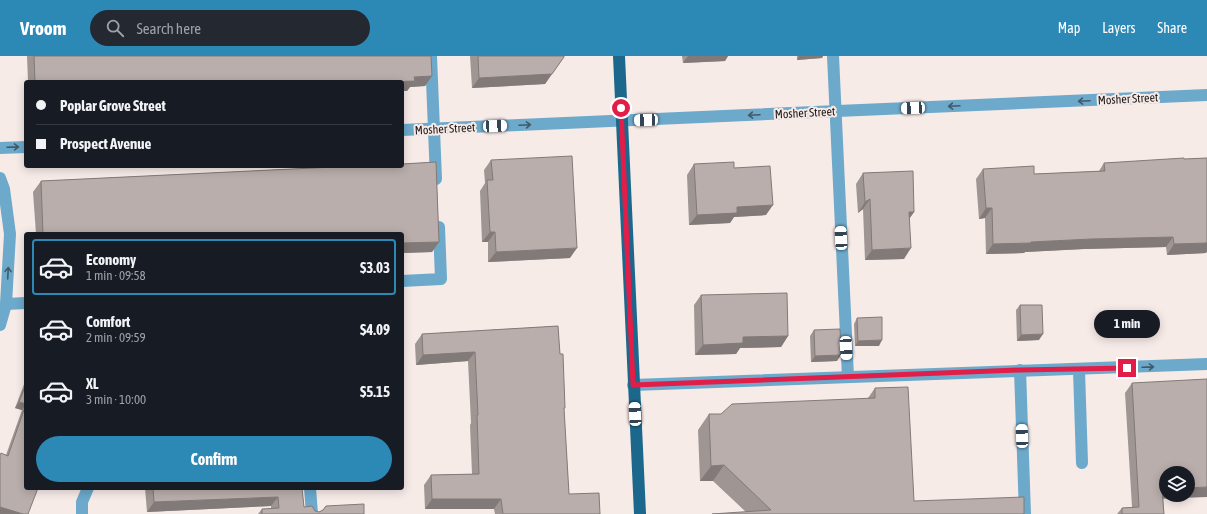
<!DOCTYPE html>
<meta charset="utf-8">
<style>
body{margin:0;font-family:"Asap Condensed",sans-serif;background:#242831;color:#f1f3f6;height:100vh;display:flex;flex-direction:column;font-size:15px;white-space:nowrap}
*{box-sizing:border-box;margin:0}
p{font-size:13px;color:#9ea1a6}
.icon{flex:none;width:22px;height:22px;fill:none;stroke:currentColor;stroke-width:2;stroke-linecap:round;stroke-linejoin:round}
.map{position:relative;flex:1;overflow:hidden}
.drawer{position:absolute;left:24px;top:176px;width:380px;height:258px;display:flex;flex-direction:column;background:#171b24;border-radius:4px;box-shadow:0 2px 10px #0003}
.drawer>*{flex:none}
.banner{position:absolute;left:24px;top:24px;width:380px;height:88px;border-radius:4px;box-shadow:0 2px 10px #0003;display:grid;align-content:center;height:88px;padding:0 12px;background:#171b24}
.tools{position:absolute;left:1159px;top:410px;display:grid;gap:8px}
.tools a{display:grid;place-items:center;width:36px;height:36px;border-radius:50%;background:#171b24;box-shadow:0 2px 10px #0003;font-size:20px}
.end{position:absolute;width:18px;height:18px;margin:-9px;border:5px solid #e11d48;background:#fff;box-shadow:0 0 0 2px #fff}
.from{border-radius:50%}
.bubble{position:absolute;height:28px;border-radius:14px;background:#171b24;box-shadow:0 2px 10px #0003;font-size:13px;font-weight:700;line-height:28px;text-align:center}
.car{position:absolute;width:12px;height:24px;margin:-12px -6px;border-radius:5px;box-shadow:0 0 3px 1px #0007;background:linear-gradient(#fff 24%,#345 0 40%,#fff 0 76%,#345 0 86%,#fff 0)}
.banner b{display:flex;align-items:center;gap:14px;height:38px;font-size:15px}
.banner b+b{border-top:1px solid #363941}
.banner i{width:10px;height:10px;background:#f1f3f6}
ul{padding:7px 0 0;list-style:none}
li{display:flex;align-items:center;gap:12px;height:56px;margin:0 8px 6px;padding:0 4px;border:2px solid transparent;border-radius:4px}
li div{flex:1}
li b{display:block;font-size:15px}
li em{font-style:normal;font-weight:700}
li.selected{border-color:#2c89b6}
li>.icon{width:36px;height:36px;stroke-width:1.5}
.button{display:flex;gap:8px;margin-top:auto;padding:8px 12px}
.button a{flex:1;height:46px;border-radius:24px;background:#2c89b6;color:#fff;font-size:16px;font-weight:700;line-height:46px;text-align:center}
header{display:flex;align-items:center;gap:24px;box-sizing:border-box;height:56px;padding:0 20px;background:#2c89b6;color:#fff}
header strong{font-size:19px}
nav{display:flex;gap:22px;margin-inline-start:auto;font-size:14px}
.search{width:280px;height:36px;background:#242831;display:flex;align-items:center;gap:10px;box-sizing:border-box;padding:0 14px;border-radius:22px;color:#9ea1a6;font-size:15px}
.map>svg:first-child{display:block}
.lines{fill:none;stroke-linecap:round;stroke-linejoin:round}
.minor{stroke:#6ca9cb;stroke-width:12}
.major{stroke:#1c688c;stroke-width:12}
.wall{fill:#9f9693}
.shaded-wall{fill:#827a78}
.building{fill:#b9aeab;stroke:#827a78}
.oneway{stroke:#415a69}
.route{stroke:#e11d48;stroke-width:5}
.labels{text-anchor:middle;dominant-baseline:central;stroke-width:4;stroke-linejoin:round;paint-order:stroke}
.street-label{font-size:12px;fill:#1e1a19;stroke:#f7ebe8}
</style>
<header>
<strong>Vroom</strong>
<div class="search"><svg class="icon" aria-label="search" viewBox="0 0 24 24"><circle cx="10" cy="10" r="6"/><path d="M15 15l6 6"/></svg>Search here</div>
<nav><a>Map</a><a>Layers</a><a>Share</a></nav>
</header>
<div class="map">
<svg width="1207" height="458" viewBox="0 0 1207 458">
<rect width="100%" height="100%" fill="#f7ebe8"/>
<g class="lines">
<g class="minor">
<polyline points="431,0 436,123"/>
<polyline points="833,0 848,321"/>
<polyline points="402,74 1207,39"/>
<polyline points="0,92 26,91"/>
<polyline points="0,122 4,133 10,178 6,248 0,269"/>
<polyline points="402,225 441,223 439,171"/>
<polyline points="6,248 26,247"/>
<polyline points="1020,314 1025,458"/>
<polyline points="1079,314 1082,407"/>
<polyline points="633,329 1207,308"/>
<polyline points="310,432 312,458"/>
<polyline points="82,458 82,446 88,432"/>
</g>
<polyline class="major" points="619,0 640,458"/>
</g>
<g class="wall">
<polygon points="27,0 431,0 432,20 425,30 410,31 407,35 402,35 402,26 28,26"/>
<polygon points="470,0 564,0 545,28 472,32"/>
<polygon points="682,0 728,0 725,5 683,7"/>
<polygon points="797,0 823,0 822,2 797,4"/>
<polygon points="1207,102 1207,195 1206,197 1167,199 1166,191 1084,193 1025,196 1024,197 986,198 985,162 979,163 976,123 983,113 1034,118 1099,115 1104,107"/>
<polygon points="491,104 570,202 488,206 488,186 482,186 480,135 485,127 484,114"/>
<polygon points="436,106 439,186 432,196 402,197 402,178 36,178 33,136 41,125 355,110 402,110 402,108"/>
<polygon points="694,108 734,112 766,159 734,161 730,167 689,169 687,119"/>
<polygon points="863,117 914,156 909,163 904,203 865,204 863,153 858,157 856,128"/>
<polygon points="701,239 788,280 781,291 740,292 736,298 695,299 694,249"/>
<polygon points="1020,249 1039,284 1017,285 1016,254"/>
<polygon points="857,262 879,290 855,290 854,268"/>
<polygon points="558,270 569,438 600,458 495,458 494,453 425,453 424,429 431,419 472,418 470,369 471,367 468,305 416,309 415,288 422,278"/>
<polygon points="814,274 837,305 811,306 810,280"/>
<polygon points="26,323 26,432 28,458 0,458 6,399 22,354 15,352"/>
<polygon points="1132,327 1163,443 1164,458 1117,458 1122,452 1132,451 1125,337"/>
<polygon points="875,332 914,445 746,456 713,425 700,425 698,374 709,358 721,358 868,342"/>
<polygon points="145,432 302,432 304,451 319,456 323,454 326,450 364,458 258,458 262,453 271,453 271,450 147,456"/>
</g>
<g class="shaded-wall">
<polygon points="688,0 728,0 725,5 683,7"/>
<polygon points="799,0 823,0 822,2 797,4"/>
<polygon points="552,18 545,28 472,32 479,22"/>
<polygon points="432,20 425,30 410,31 407,35 402,35 402,26 388,26 414,21"/>
<polygon points="870,143 863,153 858,157 865,146"/>
<polygon points="773,149 766,159 734,161 730,167 689,169 697,159 737,151"/>
<polygon points="986,152 992,152 985,162 979,163"/>
<polygon points="909,156 914,156 907,166"/>
<polygon points="490,176 495,176 488,186 482,186"/>
<polygon points="1173,181 1166,191 1084,193 1025,196 1024,197 986,198 993,188 1031,186 1091,183"/>
<polygon points="439,186 432,196 402,197 402,187"/>
<polygon points="1207,187 1207,195 1206,197 1167,199 1174,188"/>
<polygon points="577,192 570,202 488,206 496,196"/>
<polygon points="911,192 904,203 865,204 872,194"/>
<polygon points="1043,278 1039,284 1017,285 1021,279"/>
<polygon points="788,280 781,291 740,292 736,298 695,299 703,289 743,281"/>
<polygon points="882,284 879,290 855,290 858,285"/>
<polygon points="475,296 468,305 416,309 423,299"/>
<polygon points="841,299 837,305 811,306 815,300"/>
<polygon points="19,346 26,348 22,354 15,352"/>
<polygon points="724,409 713,425 700,425 711,410"/>
<polygon points="1207,431 1207,441 1155,443 1162,433 1166,433 1166,439 1188,439 1188,432"/>
<polygon points="278,441 271,450 147,456 154,446"/>
<polygon points="432,443 501,443 494,453 425,453"/>
<polygon points="0,451 23,458 0,458"/>
</g>
<g class="building">
<polygon points="34,0 431,0 432,20 414,21 415,25 388,26 35,26"/>
<polygon points="478,0 564,0 564,1 552,18 479,22"/>
<polygon points="572,100 577,192 496,196 495,176 490,176 487,124 493,124 491,104"/>
<polygon points="1184,102 1184,103 1207,102 1207,187 1174,188 1173,181 1091,183 1031,186 1031,187 993,188 992,152 986,152 983,113 1034,110 1034,118 1105,115 1104,107"/>
<polygon points="436,106 439,186 402,187 402,178 43,178 41,125 355,110 402,110 402,108"/>
<polygon points="734,106 734,112 770,110 773,149 737,151 737,157 697,159 694,108"/>
<polygon points="913,115 914,156 909,156 911,192 872,194 870,143 865,146 863,117"/>
<polygon points="787,237 788,280 743,281 743,287 703,289 701,239"/>
<polygon points="1020,249 1042,249 1043,278 1021,279"/>
<polygon points="882,261 882,284 858,285 857,262"/>
<polygon points="558,270 560,298 563,298 565,352 564,352 569,438 599,437 600,458 503,458 501,443 432,443 431,419 479,418 477,359 478,359 475,296 423,299 422,278"/>
<polygon points="840,273 841,299 815,300 814,274"/>
<polygon points="1207,323 1207,431 1188,432 1188,417 1166,417 1166,433 1162,433 1164,458 1122,458 1122,452 1139,451 1132,327"/>
<polygon points="26,328 26,348 19,346"/>
<polygon points="908,331 914,445 1024,441 1024,458 712,458 771,454 724,409 711,410 709,358 721,358 732,348 875,342 875,332"/>
<polygon points="26,348 26,432 38,432 28,458 23,458 0,451 0,399 1,397 8,400"/>
<polygon points="153,432 302,432 304,451 312,450 315,455 319,456 323,454 326,450 364,448 364,458 262,458 262,453 279,452 278,441 154,446"/>
</g>
<defs><path id="oneway-shaft" d="M-6 0H5M1.5-3L5.5 0L1.5 3" fill="none" stroke-width="1.6" stroke-linecap="round" stroke-linejoin="round"/></defs>
<g class="oneway">
<use href="#oneway-shaft" transform="translate(1084 45) rotate(177)"/>
<use href="#oneway-shaft" transform="translate(954 50) rotate(177)"/>
<use href="#oneway-shaft" transform="translate(754 59) rotate(177)"/>
<use href="#oneway-shaft" transform="translate(525 69) rotate(-3)"/>
<use href="#oneway-shaft" transform="translate(13 91) rotate(-2)"/>
<use href="#oneway-shaft" transform="translate(8 217) rotate(-87)"/>
<use href="#oneway-shaft" transform="translate(1148 311) rotate(-2)"/>
</g>
<g class="lines">
<polyline class="route" points="621,52 633,329 1020,314 1127,312"/>
</g>
<g class="labels">
<g class="street-label">
<text transform="translate(1128 43) rotate(-3)">Mosher Street</text>
<text transform="translate(805 57) rotate(-3)">Mosher Street</text>
<text transform="translate(445 73) rotate(-3)">Mosher Street</text>
</g>
</g>
</svg>
<div class="tools">
<a><svg class="icon" aria-label="layers" viewBox="0 0 24 24"><path d="M12 4l9 5-9 5-9-5zM3 14l9 5 9-5"/></svg></a>
</div>
<i class="end from" style="left:621px;top:52px"></i>
<i class="end" style="left:1127px;top:312px"></i>
<div class="bubble" style="left:1094px;top:254px;width:66px">1 min</div>
<i class="car" style="left:913px;top:52px;rotate:267deg"></i>
<i class="car" style="left:646px;top:64px;rotate:268deg"></i>
<i class="car" style="left:495px;top:70px;rotate:87deg"></i>
<i class="car" style="left:841px;top:182px;rotate:357deg"></i>
<i class="car" style="left:846px;top:292px;rotate:177deg"></i>
<i class="car" style="left:635px;top:358px;rotate:357deg"></i>
<i class="car" style="left:1022px;top:380px;rotate:358deg"></i>
<div class="banner">
<b><i class="from"></i>Poplar Grove Street</b>
<b><i></i>Prospect Avenue</b>
</div>
<section class="drawer">
<ul>
<li class="selected"><svg class="icon" aria-label="car" viewBox="0 0 24 24"><path d="M5 17H2v-5l4-1 3-4h7l3 4 3 1v5h-3M9 17h6M6 11h13"/><circle cx="7" cy="17" r="2"/><circle cx="17" cy="17" r="2"/></svg><div><b>Economy</b><p>1 min · 09:58</p></div><em>$3.03</em></li>
<li><svg class="icon" aria-label="car" viewBox="0 0 24 24"><path d="M5 17H2v-5l4-1 3-4h7l3 4 3 1v5h-3M9 17h6M6 11h13"/><circle cx="7" cy="17" r="2"/><circle cx="17" cy="17" r="2"/></svg><div><b>Comfort</b><p>2 min · 09:59</p></div><em>$4.09</em></li>
<li><svg class="icon" aria-label="car" viewBox="0 0 24 24"><path d="M5 17H2v-5l4-1 3-4h7l3 4 3 1v5h-3M9 17h6M6 11h13"/><circle cx="7" cy="17" r="2"/><circle cx="17" cy="17" r="2"/></svg><div><b>XL</b><p>3 min · 10:00</p></div><em>$5.15</em></li>
</ul>
<div class="button"><a>Confirm</a></div>
</section>
</div>
